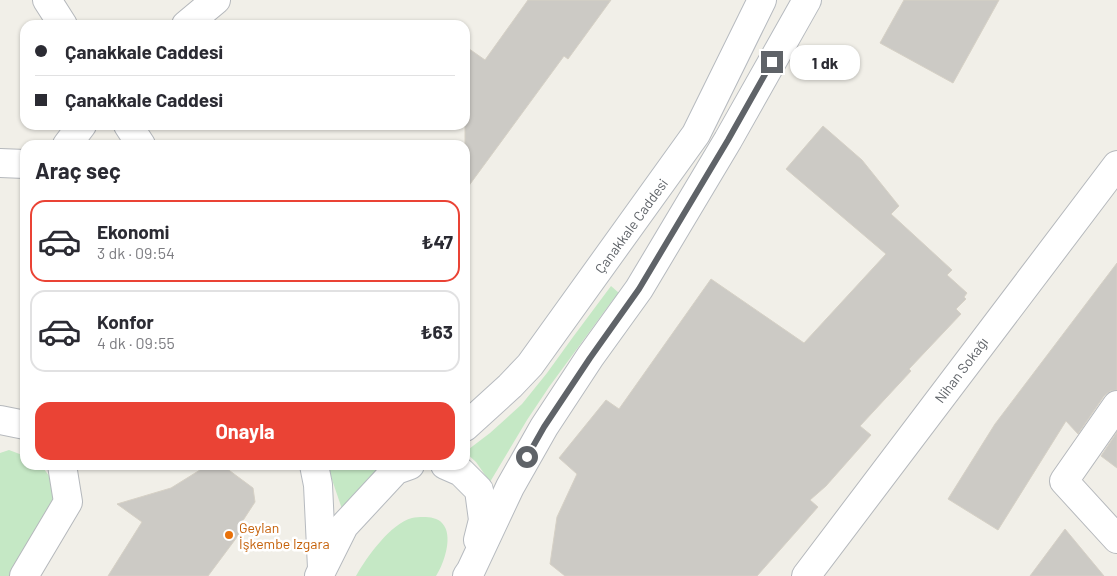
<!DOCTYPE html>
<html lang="tr">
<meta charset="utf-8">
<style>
body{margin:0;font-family:Barlow,sans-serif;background:#f7f7f7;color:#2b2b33;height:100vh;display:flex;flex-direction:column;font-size:19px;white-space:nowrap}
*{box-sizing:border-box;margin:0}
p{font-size:16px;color:#7c7c81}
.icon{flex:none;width:28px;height:28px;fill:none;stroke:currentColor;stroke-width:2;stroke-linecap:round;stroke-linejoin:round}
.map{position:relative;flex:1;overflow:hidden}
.side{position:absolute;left:20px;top:140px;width:450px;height:330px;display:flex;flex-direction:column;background:#fff;border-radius:15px;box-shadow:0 1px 4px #0004}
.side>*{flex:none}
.banner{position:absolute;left:20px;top:20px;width:450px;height:110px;border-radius:15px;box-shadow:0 1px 4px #0004;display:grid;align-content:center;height:110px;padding:0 15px;background:#fff}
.end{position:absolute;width:22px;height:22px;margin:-11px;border:6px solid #5f6368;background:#fff;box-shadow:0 0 0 2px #fff}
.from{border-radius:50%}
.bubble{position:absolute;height:35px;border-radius:15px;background:#fff;box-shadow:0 1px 4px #0004;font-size:16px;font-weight:700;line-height:35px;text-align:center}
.banner b{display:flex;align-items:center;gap:18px;height:48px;font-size:19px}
.banner b+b{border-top:1px solid #e1e1e2}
.banner i{width:12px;height:12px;background:#2b2b33}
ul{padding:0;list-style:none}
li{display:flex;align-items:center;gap:15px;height:82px;margin:0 10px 8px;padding:0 5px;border:2px solid #e1e1e2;border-radius:15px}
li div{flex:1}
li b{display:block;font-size:19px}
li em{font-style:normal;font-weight:700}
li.selected{border-color:#ea4335}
li>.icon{width:45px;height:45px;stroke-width:1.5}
h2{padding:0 15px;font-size:22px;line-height:60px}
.button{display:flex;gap:10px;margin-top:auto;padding:10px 15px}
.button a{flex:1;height:58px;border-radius:15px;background:#ea4335;color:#fff;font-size:20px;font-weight:700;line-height:58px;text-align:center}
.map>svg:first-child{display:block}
.green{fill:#c5e8c5}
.building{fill:#cccac5;stroke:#d6d1c6}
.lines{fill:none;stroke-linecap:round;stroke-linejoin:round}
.minor-casing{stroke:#b5b8bc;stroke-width:30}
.tertiary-casing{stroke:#b5b8bc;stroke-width:30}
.secondary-casing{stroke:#b6babf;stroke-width:30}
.minor{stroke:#fff;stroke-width:28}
.tertiary{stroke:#fff;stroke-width:28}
.secondary{stroke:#fff;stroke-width:28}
.route{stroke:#5f6368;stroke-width:6}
.food-dot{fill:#e8710a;stroke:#fff;stroke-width:2}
.labels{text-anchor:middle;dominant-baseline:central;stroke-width:5;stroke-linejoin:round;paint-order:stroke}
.street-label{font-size:14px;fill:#5f6368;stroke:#fff}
.food-label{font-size:14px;fill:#c56008;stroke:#fff;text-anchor:start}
</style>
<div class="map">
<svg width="1117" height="576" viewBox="0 0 1117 576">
<rect width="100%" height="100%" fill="#f1efe8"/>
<g class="green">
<polygon points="611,286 619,293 612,301 549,387 527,420 490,482 476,462 465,452 490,433 522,404 547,373 573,337"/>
<polygon points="9,450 25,456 25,465 41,465 52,480 55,501 11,576 0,576 0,453"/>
<polygon points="327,465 386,465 342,509"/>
<path d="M423 517C430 517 438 518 442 523 454 535 444 564 436 576H356C366 558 391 523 412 518 415 517 420 517 423 517Z"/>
</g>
<g class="building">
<polygon points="528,0 611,0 568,59 564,56 465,191 465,46 485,60"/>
<polygon points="904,0 999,0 953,83 880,43"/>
<polygon points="823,126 862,160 899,206 891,214 952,270 947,275 967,293 964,297 966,299 956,309 961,314 909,369 911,371 860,426 871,435 826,486 810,500 818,507 757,576 565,576 550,564 557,517 577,474 559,458 606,400 619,409 711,279 804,343 886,254 786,169"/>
<polygon points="1117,263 1117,390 1110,391 1104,396 1078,434 1066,421 998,530 948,499 995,424"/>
<polygon points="1117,432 1117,468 1101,456"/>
<polygon points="208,465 222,465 253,488 255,502 242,522 246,525 208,576 108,576 142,522 117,504 171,488"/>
<polygon points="1065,529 1104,576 1030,576"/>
</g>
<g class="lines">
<g class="minor-casing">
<g id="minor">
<polyline points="186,25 216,0"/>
<polyline points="67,145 82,125"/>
<polyline points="0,163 25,164"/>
<polyline points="1117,405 1064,481 1117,539"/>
<polyline points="0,420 25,425"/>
<polyline points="24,576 68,502 62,465"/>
<polyline points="806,576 1117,165"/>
</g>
</g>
<g class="tertiary-casing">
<g id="tertiary">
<polyline points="47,0 63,25"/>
<polyline points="128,125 141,145"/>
</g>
</g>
<g class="secondary-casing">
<g id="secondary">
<polyline points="465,427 510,386 530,365 696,134 762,0"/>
<polyline points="314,465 318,485 322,568"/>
<polyline points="445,465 461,472 479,490 483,520 478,540"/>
<polyline points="319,576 344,526 396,470 410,465"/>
<polyline points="467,576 471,570 510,487 544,427 590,357 639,289 728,140 807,0"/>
</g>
</g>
<use href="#minor" class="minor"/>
<use href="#tertiary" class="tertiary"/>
<use href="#secondary" class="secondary"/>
</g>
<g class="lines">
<polyline class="route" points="527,457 544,427 590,358 639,289 728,140 772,62"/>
</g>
<circle class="food-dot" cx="229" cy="535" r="5"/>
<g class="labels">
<g class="street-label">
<text transform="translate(631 226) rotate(-54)">Çanakkale Caddesi</text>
<text transform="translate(961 370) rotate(-53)">Nihan Sokağı</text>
</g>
<g class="food-label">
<text x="239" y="527">Geylan<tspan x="239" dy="16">İşkembe Izgara</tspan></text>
</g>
</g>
</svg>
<i class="end from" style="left:527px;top:457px"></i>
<i class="end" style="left:772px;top:62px"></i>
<div class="bubble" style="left:790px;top:45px;width:70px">1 dk</div>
<div class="banner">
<b><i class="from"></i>Çanakkale Caddesi</b>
<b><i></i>Çanakkale Caddesi</b>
</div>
<section class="side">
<h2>Araç seç</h2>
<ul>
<li class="selected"><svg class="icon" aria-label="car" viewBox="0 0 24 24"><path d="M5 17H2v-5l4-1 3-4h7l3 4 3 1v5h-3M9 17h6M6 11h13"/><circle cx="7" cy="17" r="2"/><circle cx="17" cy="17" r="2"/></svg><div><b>Ekonomi</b><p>3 dk · 09:54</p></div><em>₺47</em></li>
<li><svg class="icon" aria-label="car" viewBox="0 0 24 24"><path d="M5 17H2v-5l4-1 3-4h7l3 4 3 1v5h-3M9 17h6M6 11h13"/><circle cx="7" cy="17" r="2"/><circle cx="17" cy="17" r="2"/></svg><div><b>Konfor</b><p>4 dk · 09:55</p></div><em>₺63</em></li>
</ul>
<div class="button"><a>Onayla</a></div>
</section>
</div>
